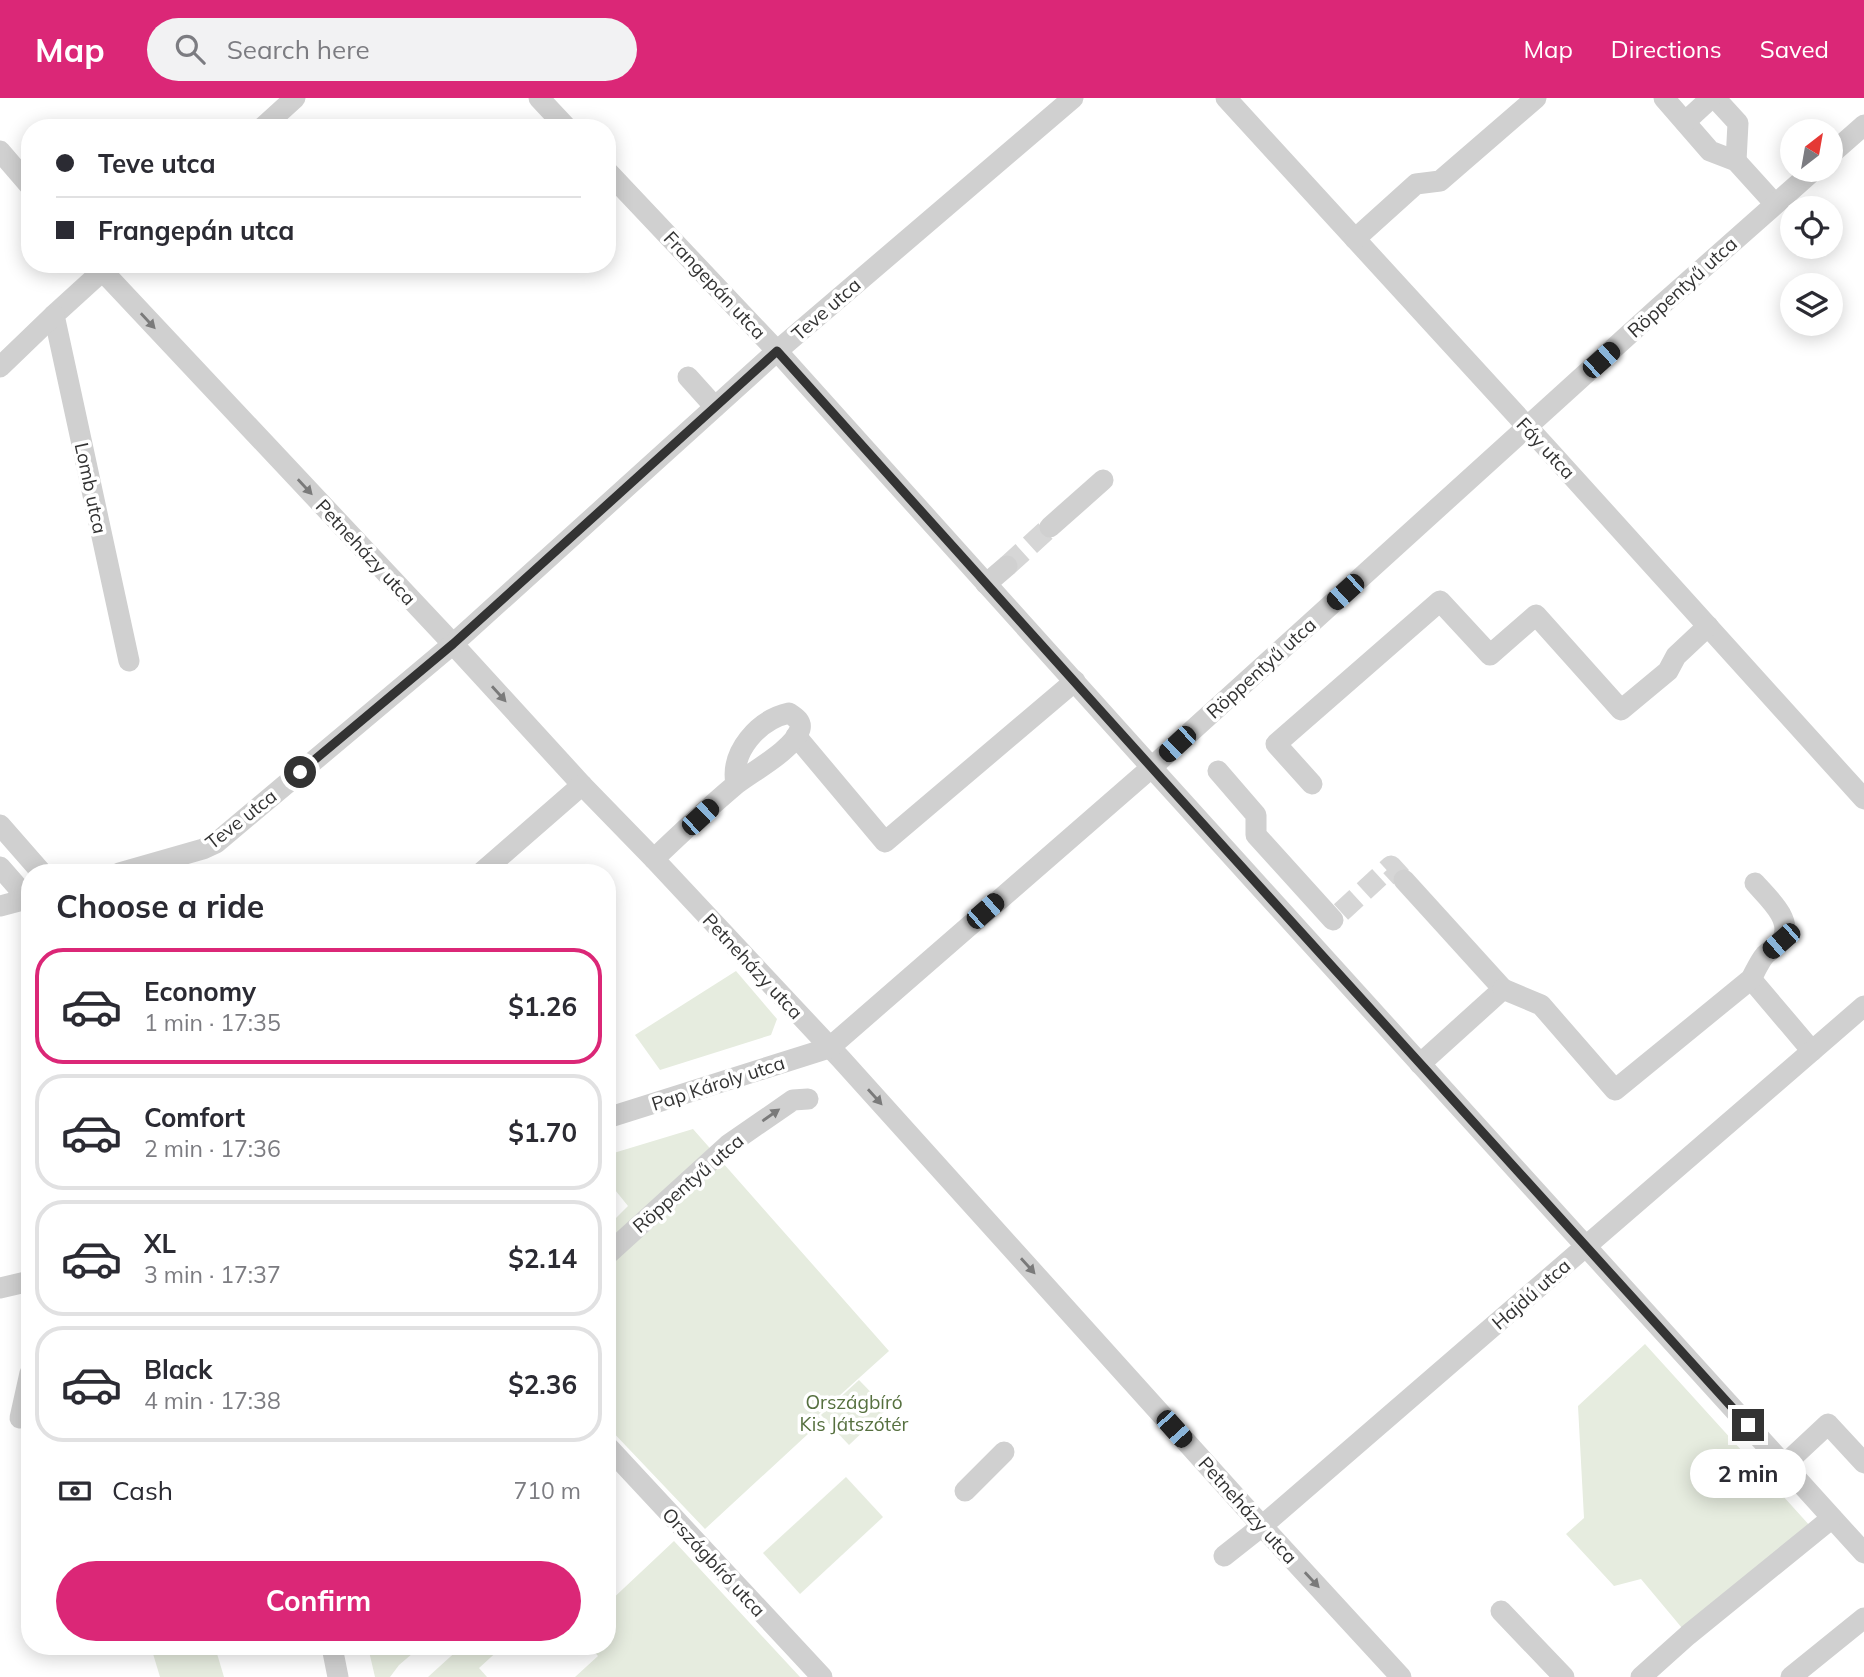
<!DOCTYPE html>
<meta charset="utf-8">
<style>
body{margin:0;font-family:Mulish,sans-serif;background:#f2f2f3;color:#2b2b33;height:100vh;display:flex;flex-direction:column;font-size:26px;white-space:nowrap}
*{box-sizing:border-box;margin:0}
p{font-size:23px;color:#7c7c81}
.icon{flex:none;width:38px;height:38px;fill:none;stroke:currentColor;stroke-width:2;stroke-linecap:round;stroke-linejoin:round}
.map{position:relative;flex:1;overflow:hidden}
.details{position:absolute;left:21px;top:766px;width:595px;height:791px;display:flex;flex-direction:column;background:#fff;border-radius:28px;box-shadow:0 4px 18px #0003}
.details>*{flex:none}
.top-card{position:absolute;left:21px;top:21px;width:595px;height:154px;border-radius:28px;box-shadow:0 4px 18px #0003;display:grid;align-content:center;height:154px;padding:0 35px;background:#fff}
.needle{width:46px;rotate:31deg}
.fabs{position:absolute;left:1780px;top:21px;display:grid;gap:14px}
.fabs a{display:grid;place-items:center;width:63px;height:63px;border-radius:50%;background:#fff;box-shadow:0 4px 18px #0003;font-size:35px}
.end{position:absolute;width:32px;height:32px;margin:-16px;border:9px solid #333;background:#fff;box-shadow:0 0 0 4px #fff}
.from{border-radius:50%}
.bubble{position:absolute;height:49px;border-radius:24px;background:#fff;box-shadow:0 4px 18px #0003;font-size:23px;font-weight:700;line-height:49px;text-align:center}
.car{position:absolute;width:21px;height:42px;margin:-21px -10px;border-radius:9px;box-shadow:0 0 5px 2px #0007;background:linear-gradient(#222 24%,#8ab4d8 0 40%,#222 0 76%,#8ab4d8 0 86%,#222 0)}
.top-card b{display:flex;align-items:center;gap:24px;height:66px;font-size:26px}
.top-card b+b{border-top:2px solid #e1e1e2}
.top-card i{width:18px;height:18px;background:#2b2b33}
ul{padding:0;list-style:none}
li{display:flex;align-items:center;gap:21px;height:116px;margin:0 14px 10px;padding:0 21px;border:4px solid #e1e1e2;border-radius:28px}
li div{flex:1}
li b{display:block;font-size:26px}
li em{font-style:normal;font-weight:700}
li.on{border-color:#db2777}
li>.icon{width:63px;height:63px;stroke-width:1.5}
h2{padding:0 35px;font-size:32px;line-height:84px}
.pay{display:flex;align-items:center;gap:18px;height:77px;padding:0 35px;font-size:26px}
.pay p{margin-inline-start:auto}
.action{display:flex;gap:14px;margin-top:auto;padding:14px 35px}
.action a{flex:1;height:80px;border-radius:42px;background:#db2777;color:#fff;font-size:28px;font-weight:700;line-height:80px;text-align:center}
header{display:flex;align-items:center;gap:42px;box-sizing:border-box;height:98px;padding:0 35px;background:#db2777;color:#fff}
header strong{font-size:33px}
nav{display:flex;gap:38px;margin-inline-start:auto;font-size:24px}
.search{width:490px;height:63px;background:#f2f2f3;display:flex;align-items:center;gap:18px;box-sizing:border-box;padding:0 24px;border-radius:38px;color:#7c7c81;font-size:26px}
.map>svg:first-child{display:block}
.green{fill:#e6ecdf}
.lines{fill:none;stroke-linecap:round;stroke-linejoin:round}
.minor-tunnel{stroke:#d6d6d6;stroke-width:21;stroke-dasharray:21 10;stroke-linecap:butt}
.minor{stroke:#d0d0d0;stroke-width:21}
.oneway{fill:#7a7a7a}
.route{stroke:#333;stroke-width:9}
.labels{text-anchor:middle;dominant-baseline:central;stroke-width:7;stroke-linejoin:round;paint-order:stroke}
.street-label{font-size:19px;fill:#333;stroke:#fff}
.park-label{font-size:19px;fill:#56703f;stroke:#fff}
</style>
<header>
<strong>Map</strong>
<div class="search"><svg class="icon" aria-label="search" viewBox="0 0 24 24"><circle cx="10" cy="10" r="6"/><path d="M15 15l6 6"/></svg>Search here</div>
<nav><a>Map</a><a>Directions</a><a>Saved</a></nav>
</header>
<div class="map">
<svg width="1864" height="1579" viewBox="0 0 1864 1579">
<rect width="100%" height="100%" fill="#fff"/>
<g class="green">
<polygon points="736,873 777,921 771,937 660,972 635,937"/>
<polygon points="693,1031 889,1253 818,1317 822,1323 705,1431 607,1328 607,1129 628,1108 607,1082 607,1057"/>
<polygon points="1645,1246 1811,1429 1682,1530 1641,1481 1614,1488 1566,1436 1584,1420 1578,1308"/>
<polygon points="859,1282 887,1311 849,1347 821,1317"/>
<polygon points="846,1379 883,1419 800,1496 763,1455"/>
<polygon points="674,1443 800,1579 575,1579 598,1558 590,1549 607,1549 607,1506"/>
<polygon points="151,1549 215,1549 224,1579 160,1579"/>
<polygon points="368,1549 420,1549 399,1567 390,1579 375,1579"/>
<polygon points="461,1549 502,1549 479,1570 487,1579 428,1579"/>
</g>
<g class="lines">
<g class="minor-tunnel">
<polyline points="1007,468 1050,429"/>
<polyline points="1341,814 1391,768 1404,782"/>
</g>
<g class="minor">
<polyline points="539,0 567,30"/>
<polyline points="1226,0 1544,347 1864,701"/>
<polyline points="1664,0 1710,53 1736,63 1775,106"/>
<polyline points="1715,0 1738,25 1736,63"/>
<polyline points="1685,24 1711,0"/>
<polyline points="262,30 295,0"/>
<polyline points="0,53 30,88"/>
<polyline points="1830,57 1864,27"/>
<polyline points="607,73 777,253 1162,681 1864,1455"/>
<polyline points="1355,141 1416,86 1440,83 1536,0"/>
<polyline points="96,166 453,546 582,687 654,761 841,961 1262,1428 1401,1579"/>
<polyline points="110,166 54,217 129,563"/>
<polyline points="0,269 54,217"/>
<polyline points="688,279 715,309"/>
<polyline points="1050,429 1103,382"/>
<polyline points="986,486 1007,468"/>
<polyline points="796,638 885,744 1075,583"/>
<polyline points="1218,673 1256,717 1256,737 1333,822"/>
<polyline points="1312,686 1276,646 1440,503 1490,557 1536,517 1621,612 1668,573 1676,558 1708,528"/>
<polyline points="0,727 42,775"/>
<path d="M654 761C680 736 707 711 734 688 751 674 794 652 800 631 802 623 795 619 789 615 758 622 730 654 736 686"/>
<polyline points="0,769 28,801"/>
<polyline points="119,775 203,751 216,745 453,546 777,253 1073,0"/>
<polyline points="481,775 582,687"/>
<polyline points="1404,782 1503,891 1420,966"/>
<polyline points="0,808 30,800"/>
<polyline points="1751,881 1812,953"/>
<path d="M1503 891 1541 907 1615 992 1751 881C1755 874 1759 864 1765 857 1770 852 1778 848 1782 842 1794 822 1767 799 1755 785"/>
<polyline points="607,1020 829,950 1152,669 1657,211 1814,72"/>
<polyline points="607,1157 728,1047 793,1002 808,1001"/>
<polyline points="0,1190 30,1183"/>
<polyline points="20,1320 30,1275"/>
<polyline points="607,1348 822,1579"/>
<polyline points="1784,1367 1828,1326 1864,1365"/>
<polyline points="965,1393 1004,1354"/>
<polyline points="1224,1458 1262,1428 1864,908"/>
<polyline points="1501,1513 1564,1579"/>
<polyline points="332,1549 338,1579"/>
<polyline points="1641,1579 1688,1537 1832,1420"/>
<polyline points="1791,1579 1864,1520"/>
</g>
</g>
<defs><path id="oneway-solid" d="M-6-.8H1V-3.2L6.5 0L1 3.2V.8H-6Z" transform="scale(1.75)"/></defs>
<g class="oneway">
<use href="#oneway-solid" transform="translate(148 223) rotate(47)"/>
<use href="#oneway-solid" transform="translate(305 389) rotate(47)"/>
<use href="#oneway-solid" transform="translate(499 596) rotate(48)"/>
<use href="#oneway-solid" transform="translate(875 999) rotate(48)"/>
<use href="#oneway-solid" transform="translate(771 1017) rotate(-35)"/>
<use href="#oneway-solid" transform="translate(1028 1168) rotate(48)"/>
<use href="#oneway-solid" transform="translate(1312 1482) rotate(47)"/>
</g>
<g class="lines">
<polyline class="route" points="300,674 453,546 777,253 1162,681 1748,1327"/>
</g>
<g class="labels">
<g class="street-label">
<text transform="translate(715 187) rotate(47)">Frangepán utca</text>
<text transform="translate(1682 189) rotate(-42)">Röppentyű utca</text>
<text transform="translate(826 211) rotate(-41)">Teve utca</text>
<text transform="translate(1546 350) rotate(47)">Fáy utca</text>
<text transform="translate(91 390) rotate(78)">Lomb utca</text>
<text transform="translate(366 454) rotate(47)">Petneházy utca</text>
<text transform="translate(1261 570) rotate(-42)">Röppentyű utca</text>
<text transform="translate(241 721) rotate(-38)">Teve utca</text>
<text transform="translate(753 868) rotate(47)">Petneházy utca</text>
<text transform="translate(718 985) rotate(-18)">Pap Károly utca</text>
<text transform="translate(688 1085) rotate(-41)">Röppentyű utca</text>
<text transform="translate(1531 1196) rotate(-41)">Hajdú utca</text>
<text transform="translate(1248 1412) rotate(48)">Petneházy utca</text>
<text transform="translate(714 1464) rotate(47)">Országbíró utca</text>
</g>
<g class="park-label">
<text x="854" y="1304">Országbíró<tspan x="854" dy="22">Kis Játszótér</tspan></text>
</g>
</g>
</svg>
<div class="fabs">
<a><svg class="needle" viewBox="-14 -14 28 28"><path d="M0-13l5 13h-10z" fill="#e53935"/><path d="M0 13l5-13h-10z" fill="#7c7c81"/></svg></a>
<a><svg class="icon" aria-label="locate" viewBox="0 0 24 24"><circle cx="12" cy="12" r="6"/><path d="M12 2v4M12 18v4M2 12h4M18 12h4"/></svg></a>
<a><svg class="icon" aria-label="layers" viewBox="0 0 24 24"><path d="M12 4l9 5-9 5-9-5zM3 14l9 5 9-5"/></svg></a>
</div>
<i class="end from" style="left:300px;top:674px"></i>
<i class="end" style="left:1748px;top:1327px"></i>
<div class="bubble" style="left:1690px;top:1351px;width:116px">2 min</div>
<i class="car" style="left:1601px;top:262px;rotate:48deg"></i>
<i class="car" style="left:1345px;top:494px;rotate:228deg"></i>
<i class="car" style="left:1177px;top:646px;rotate:227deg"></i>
<i class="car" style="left:700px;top:719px;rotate:47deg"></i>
<i class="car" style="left:985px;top:813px;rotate:49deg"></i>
<i class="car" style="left:1781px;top:843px;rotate:229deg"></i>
<i class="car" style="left:1174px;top:1331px;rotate:138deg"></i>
<div class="top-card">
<b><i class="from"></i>Teve utca</b>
<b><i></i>Frangepán utca</b>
</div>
<section class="details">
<h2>Choose a ride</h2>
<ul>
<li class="on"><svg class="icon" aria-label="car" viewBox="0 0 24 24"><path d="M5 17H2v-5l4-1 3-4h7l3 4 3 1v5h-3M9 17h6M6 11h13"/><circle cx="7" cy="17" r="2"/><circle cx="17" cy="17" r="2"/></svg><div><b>Economy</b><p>1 min · 17:35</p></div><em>$1.26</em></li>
<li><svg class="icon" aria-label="car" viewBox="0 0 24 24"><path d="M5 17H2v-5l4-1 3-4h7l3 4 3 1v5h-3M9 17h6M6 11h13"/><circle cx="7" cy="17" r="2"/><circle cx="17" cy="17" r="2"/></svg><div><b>Comfort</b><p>2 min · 17:36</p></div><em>$1.70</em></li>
<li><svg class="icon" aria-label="car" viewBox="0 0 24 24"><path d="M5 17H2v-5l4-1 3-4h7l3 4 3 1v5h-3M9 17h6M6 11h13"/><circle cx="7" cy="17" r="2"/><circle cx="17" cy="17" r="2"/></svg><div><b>XL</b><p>3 min · 17:37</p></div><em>$2.14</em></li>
<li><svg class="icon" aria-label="car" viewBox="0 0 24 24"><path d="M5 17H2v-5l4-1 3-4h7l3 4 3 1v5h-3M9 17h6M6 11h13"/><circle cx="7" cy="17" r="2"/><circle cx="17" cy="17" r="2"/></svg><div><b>Black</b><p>4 min · 17:38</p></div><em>$2.36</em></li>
</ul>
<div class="pay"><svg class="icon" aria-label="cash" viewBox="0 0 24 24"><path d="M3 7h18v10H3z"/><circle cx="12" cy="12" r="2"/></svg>Cash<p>710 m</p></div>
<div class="action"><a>Confirm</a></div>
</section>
</div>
